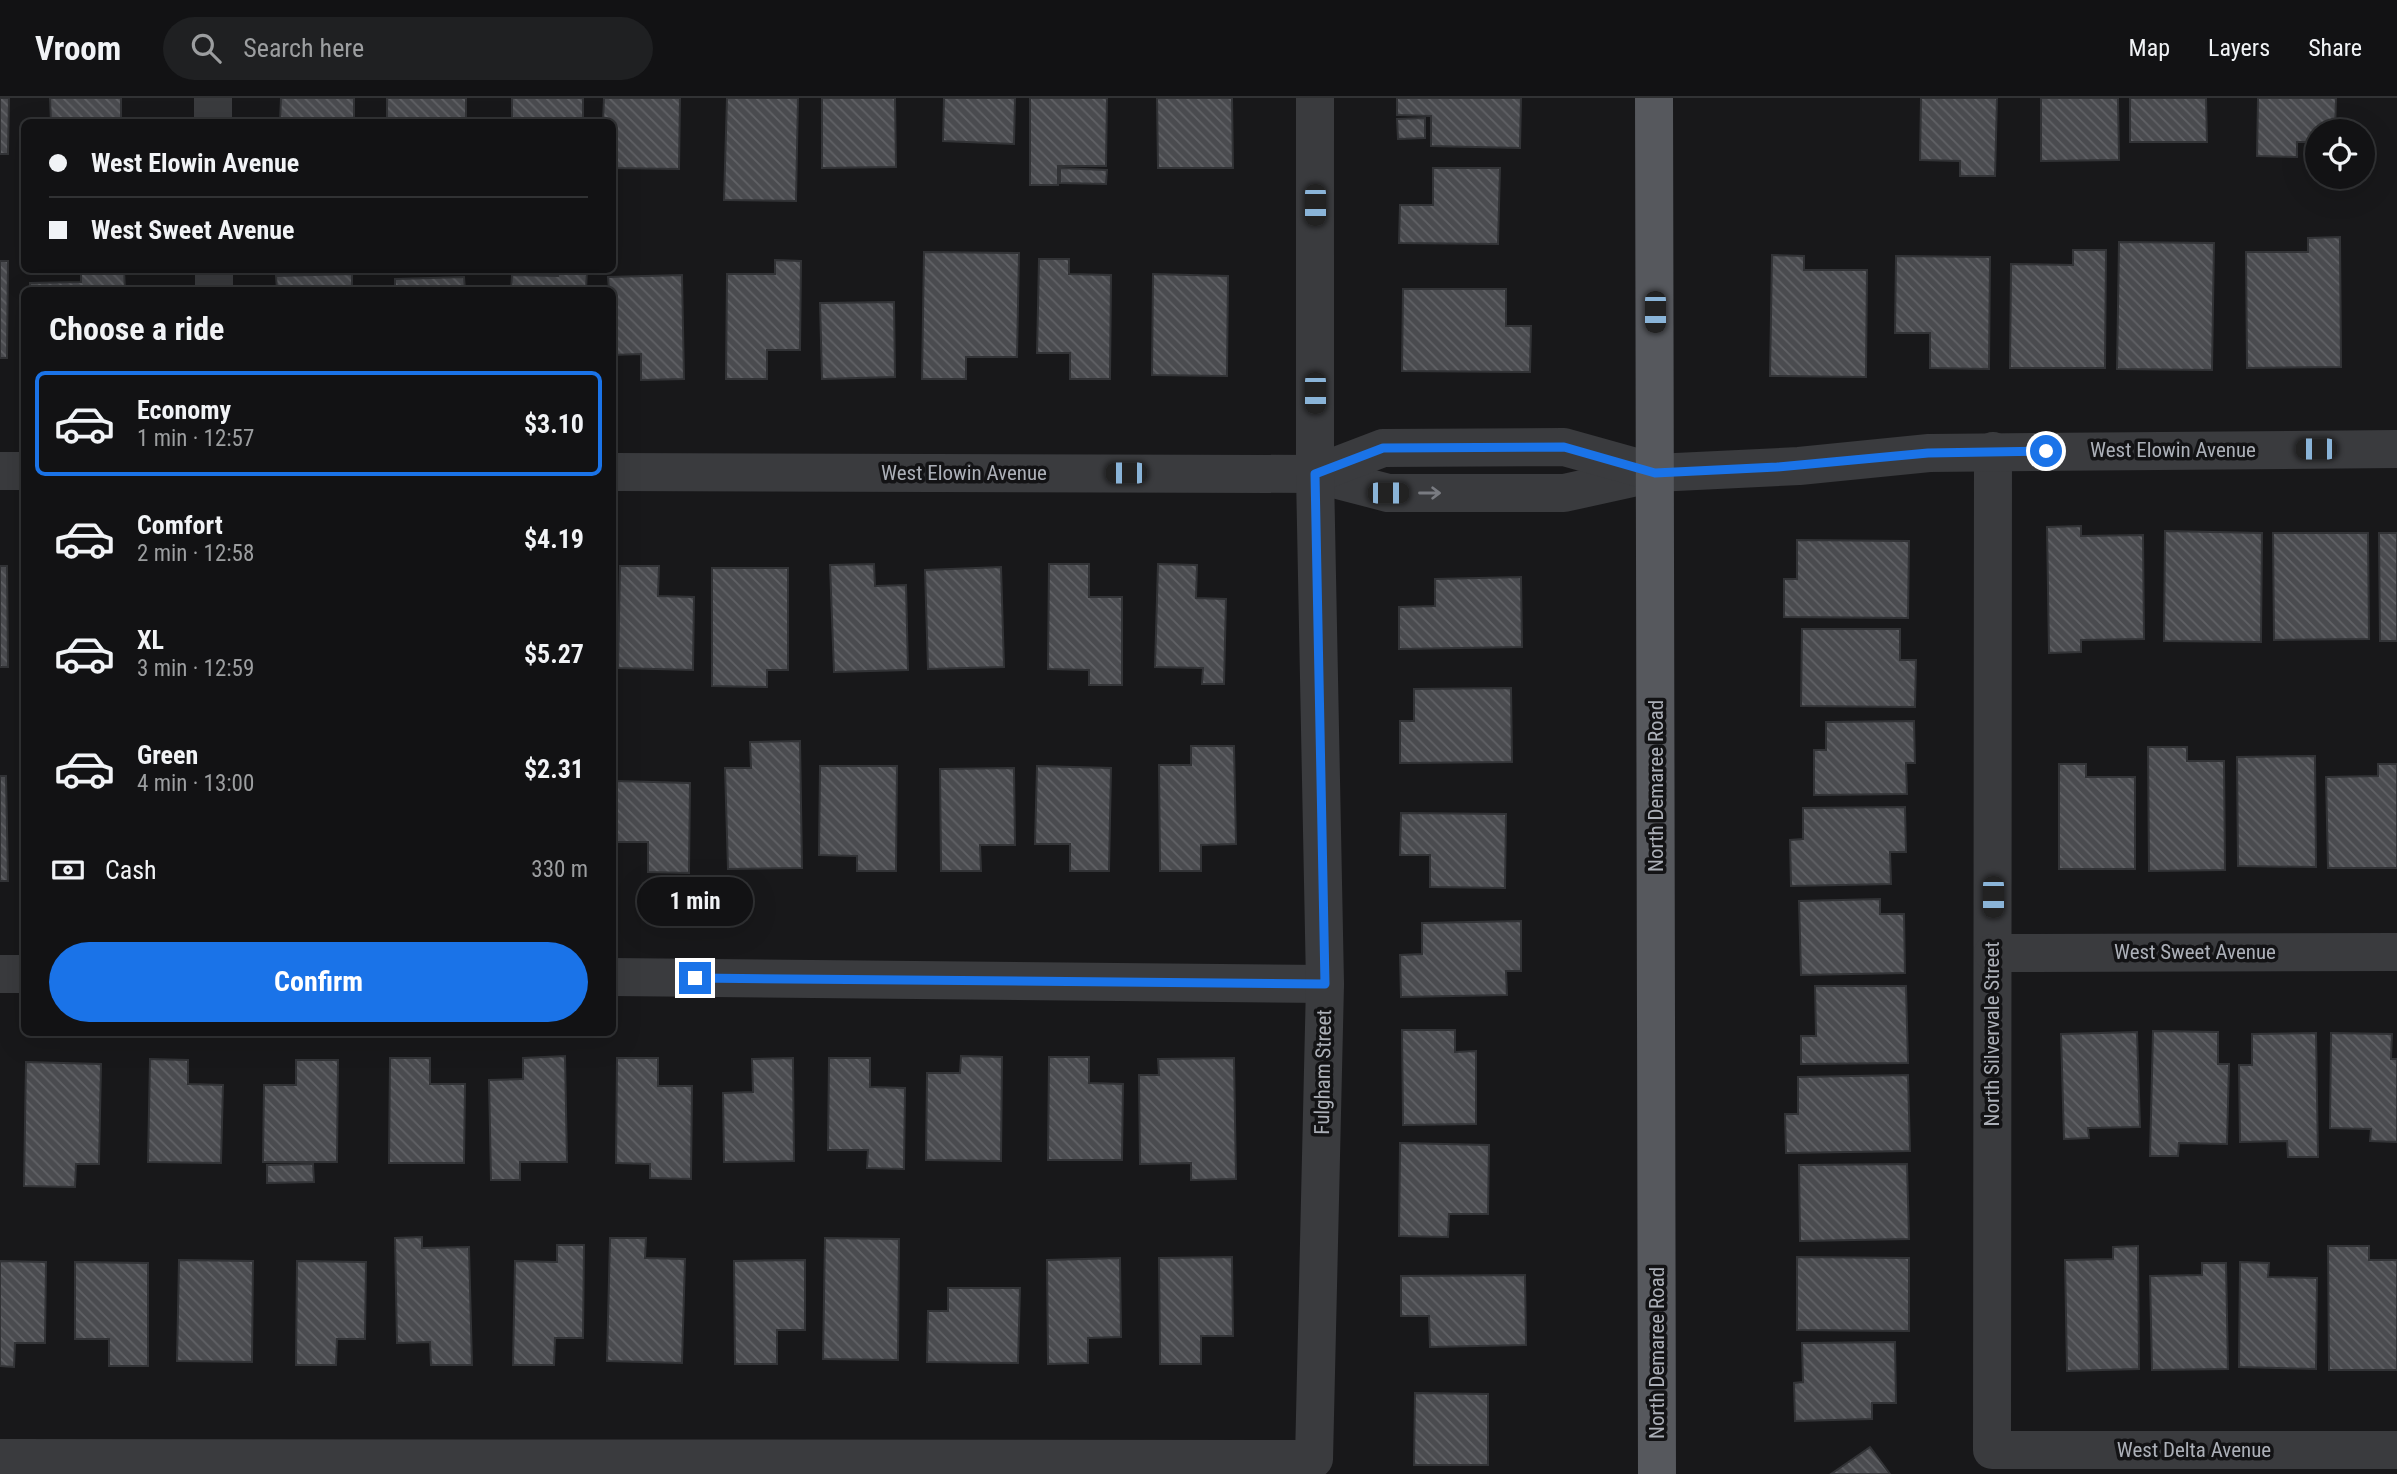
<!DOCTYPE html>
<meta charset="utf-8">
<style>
body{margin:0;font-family:"Roboto Condensed",sans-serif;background:#1f2022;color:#f1f3f6;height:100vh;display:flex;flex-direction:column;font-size:26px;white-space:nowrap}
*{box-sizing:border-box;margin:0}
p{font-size:23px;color:#9c9ea0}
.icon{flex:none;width:38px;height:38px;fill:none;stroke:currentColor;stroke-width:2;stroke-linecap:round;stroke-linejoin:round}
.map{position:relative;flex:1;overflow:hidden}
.side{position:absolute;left:21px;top:189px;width:595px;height:749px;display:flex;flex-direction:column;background:#121214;border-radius:10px;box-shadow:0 7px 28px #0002,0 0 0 2px #313234}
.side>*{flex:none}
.top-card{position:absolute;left:21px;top:21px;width:595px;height:154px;border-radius:10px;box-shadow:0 7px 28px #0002,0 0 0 2px #313234;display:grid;align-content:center;height:154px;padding:0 28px;background:#121214}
.buttons{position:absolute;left:2305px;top:21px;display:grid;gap:14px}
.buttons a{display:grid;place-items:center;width:70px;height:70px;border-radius:50%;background:#121214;box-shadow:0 7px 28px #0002,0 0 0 2px #313234;font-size:35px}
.end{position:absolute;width:32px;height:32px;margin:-16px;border:9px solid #1a73e8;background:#fff;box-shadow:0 0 0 4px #fff}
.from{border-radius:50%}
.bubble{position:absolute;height:49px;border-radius:24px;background:#121214;box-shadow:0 7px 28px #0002,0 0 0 2px #313234;font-size:23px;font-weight:700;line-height:49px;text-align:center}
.car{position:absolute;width:21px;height:42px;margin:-21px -10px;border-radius:9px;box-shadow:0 0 5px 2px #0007;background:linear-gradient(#222 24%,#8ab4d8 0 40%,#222 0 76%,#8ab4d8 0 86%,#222 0)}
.top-card b{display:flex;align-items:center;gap:24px;height:66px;font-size:26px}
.top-card b+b{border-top:2px solid #313234}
.top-card i{width:18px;height:18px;background:#f1f3f6}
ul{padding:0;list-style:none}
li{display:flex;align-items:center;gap:21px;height:105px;margin:0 14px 10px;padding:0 14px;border:4px solid transparent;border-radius:10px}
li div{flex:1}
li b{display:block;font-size:26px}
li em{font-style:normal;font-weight:700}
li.selected{border-color:#1a73e8}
li>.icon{width:63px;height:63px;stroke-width:1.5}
h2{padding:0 28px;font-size:32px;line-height:84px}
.pay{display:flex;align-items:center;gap:18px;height:77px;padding:0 28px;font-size:26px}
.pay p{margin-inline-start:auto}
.action{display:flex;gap:14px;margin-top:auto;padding:14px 28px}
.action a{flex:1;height:80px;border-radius:42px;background:#1a73e8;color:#fff;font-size:28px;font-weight:700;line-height:80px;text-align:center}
header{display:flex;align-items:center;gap:42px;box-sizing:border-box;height:98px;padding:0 35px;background:#121214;border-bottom:2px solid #313234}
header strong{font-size:33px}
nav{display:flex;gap:38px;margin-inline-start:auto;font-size:24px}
.search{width:490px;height:63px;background:#1f2022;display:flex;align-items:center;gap:18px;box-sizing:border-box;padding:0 24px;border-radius:38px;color:#9c9ea0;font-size:26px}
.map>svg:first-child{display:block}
.building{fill:url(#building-back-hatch);stroke:#323336;stroke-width:2}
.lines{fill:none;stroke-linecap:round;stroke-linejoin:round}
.minor{stroke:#3a3b3e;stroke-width:38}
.major{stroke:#56585d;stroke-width:38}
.oneway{stroke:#797b81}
.route{stroke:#1a73e8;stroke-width:9}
.labels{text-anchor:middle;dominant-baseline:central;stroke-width:7;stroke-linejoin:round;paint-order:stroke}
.street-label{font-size:21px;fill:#acb0b8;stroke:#131315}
</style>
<header>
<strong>Vroom</strong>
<div class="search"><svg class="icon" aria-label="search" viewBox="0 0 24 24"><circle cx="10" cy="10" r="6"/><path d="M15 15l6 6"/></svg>Search here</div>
<nav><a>Map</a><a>Layers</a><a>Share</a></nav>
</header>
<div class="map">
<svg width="2397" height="1376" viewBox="0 0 2397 1376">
<defs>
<pattern id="building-back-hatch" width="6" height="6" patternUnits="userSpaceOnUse" patternTransform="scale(1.75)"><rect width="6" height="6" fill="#4a4b4f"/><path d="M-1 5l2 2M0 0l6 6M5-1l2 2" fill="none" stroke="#616266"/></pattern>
</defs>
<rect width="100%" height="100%" fill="#18181a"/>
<g class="building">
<polygon points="0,0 9,0 8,56 0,56"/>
<polygon points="50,0 121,0 121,24 51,24"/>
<polygon points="281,0 354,0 354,24 280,24"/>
<rect x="387" y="0" width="79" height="24"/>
<rect x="512" y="0" width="71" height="24"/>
<polygon points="604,0 680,0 679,71 612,70 612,24 603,24"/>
<polygon points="727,0 798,0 796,103 724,102"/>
<polygon points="822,0 895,0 896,69 822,70"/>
<polygon points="944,0 1015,0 1014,46 943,43"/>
<polygon points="1030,0 1107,0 1106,68 1058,68 1058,87 1030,87"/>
<polygon points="1157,0 1232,0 1233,70 1158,70"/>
<polygon points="1397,0 1521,0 1520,50 1431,48 1431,18 1397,17"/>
<polygon points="1921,0 1997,0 1995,78 1960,78 1960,63 1920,62"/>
<polygon points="2041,0 2118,0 2119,62 2041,63"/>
<polygon points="2130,0 2206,0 2207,44 2130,44"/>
<polygon points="2258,0 2336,0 2335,33 2317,33 2317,44 2297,44 2297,59 2257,58"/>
<polygon points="1425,20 1425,40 1398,41 1397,21"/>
<polygon points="1060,70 1107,72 1106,86 1060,85"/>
<polygon points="1433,70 1500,70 1498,146 1399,145 1400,107 1433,107"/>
<polygon points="2340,139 2341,269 2247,270 2246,154 2308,154 2308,140"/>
<polygon points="2119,144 2214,145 2212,272 2117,271"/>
<polygon points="2073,152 2106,152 2105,270 2010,270 2011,166 2073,167"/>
<polygon points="924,154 1019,155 1017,259 966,259 966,281 922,281"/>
<polygon points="1772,157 1804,158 1804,172 1867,172 1866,279 1770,278"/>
<polygon points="1896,158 1990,159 1989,271 1930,270 1930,235 1895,235"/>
<polygon points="1039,161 1069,161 1069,176 1111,177 1110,281 1070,281 1070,255 1037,255"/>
<polygon points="775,162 801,163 800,252 767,252 767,281 726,281 727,176 775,176"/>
<polygon points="0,163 8,163 7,260 0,260"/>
<polygon points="81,172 124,172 125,192 30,192 30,185 81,184"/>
<polygon points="558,172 587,172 586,192 511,192 512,177 558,178"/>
<polygon points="352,176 352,192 277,192 276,178"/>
<polygon points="1153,176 1228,178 1227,278 1152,277"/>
<polygon points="682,177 684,281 641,282 641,256 612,257 612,192 609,192 608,179"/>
<polygon points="464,179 465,192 395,192 395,181"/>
<polygon points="1403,191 1506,191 1506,228 1531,228 1530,274 1402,273"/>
<polygon points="894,204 895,279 822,281 820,205"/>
<polygon points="2081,428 2081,438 2143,437 2144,541 2081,542 2081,554 2049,555 2047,429"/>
<polygon points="2165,433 2262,435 2261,544 2164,543"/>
<polygon points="2273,435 2368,435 2369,541 2274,542"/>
<polygon points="2379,435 2397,435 2397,543 2380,543"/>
<polygon points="1797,442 1909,443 1908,520 1784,519 1784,481 1797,481"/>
<polygon points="874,466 875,488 906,487 908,572 834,574 830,467"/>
<polygon points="1049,466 1089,466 1089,499 1122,499 1122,587 1089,587 1089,572 1048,571"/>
<polygon points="1158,466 1197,467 1196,500 1226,501 1224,586 1202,586 1203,570 1155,569"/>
<polygon points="0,468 7,468 8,569 0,569"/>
<polygon points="620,468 659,468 658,498 694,499 693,572 618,570"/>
<polygon points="1001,469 1004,569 928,571 925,472"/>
<polygon points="712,470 788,470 788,572 767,572 767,589 712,588"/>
<polygon points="1521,479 1522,549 1399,551 1399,509 1435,508 1435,481"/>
<polygon points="1802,531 1900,531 1900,562 1916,562 1915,609 1801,608"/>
<polygon points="1511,590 1512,664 1400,665 1400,623 1414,623 1414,591"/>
<polygon points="1914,623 1915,665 1906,665 1907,696 1814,697 1814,652 1826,652 1826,624"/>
<polygon points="800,643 802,770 728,771 725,670 751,670 750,644"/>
<polygon points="1191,648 1234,648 1236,746 1201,747 1201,773 1160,773 1159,667 1191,667"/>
<polygon points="2148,649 2187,649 2187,663 2224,663 2225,772 2149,773"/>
<polygon points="2315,658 2316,769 2238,768 2237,659"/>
<polygon points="2059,666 2086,666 2086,679 2135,679 2135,771 2059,771"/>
<polygon points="2378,666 2397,666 2397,770 2328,770 2326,679 2378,678"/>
<polygon points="820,668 897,668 896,773 857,773 857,758 819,757"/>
<polygon points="1037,668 1111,670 1109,773 1070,773 1070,746 1035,746"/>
<polygon points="1014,670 1015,747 980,747 981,773 941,773 940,671"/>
<polygon points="0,678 6,678 8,783 0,783"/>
<polygon points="616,683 690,685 689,775 648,774 648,744 615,744"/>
<polygon points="1905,709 1906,754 1890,754 1891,786 1791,788 1790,742 1803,741 1803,710"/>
<polygon points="1401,715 1506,716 1505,790 1430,789 1430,757 1400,757"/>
<polygon points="1880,801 1880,816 1904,816 1905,875 1801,877 1799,803"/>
<polygon points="1521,823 1521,873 1506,873 1507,897 1401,899 1400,857 1422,856 1422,825"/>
<polygon points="1815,888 1906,888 1908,965 1801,966 1801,938 1816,938"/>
<polygon points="1402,932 1455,932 1455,954 1476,953 1476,1026 1403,1027"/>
<polygon points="2153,933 2218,934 2218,966 2229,966 2227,1046 2179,1045 2178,1058 2150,1058"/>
<polygon points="2137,934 2140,1029 2088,1030 2089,1040 2064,1041 2061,936"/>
<polygon points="2316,935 2318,1059 2288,1059 2287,1043 2240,1044 2239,967 2252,967 2252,936"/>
<polygon points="2331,935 2392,936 2391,961 2397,961 2397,1044 2370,1043 2371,1031 2330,1030"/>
<polygon points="565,958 567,1064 520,1064 520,1082 491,1082 489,982 523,981 523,960"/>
<polygon points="961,958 1002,959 1001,1063 926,1062 927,975 960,975"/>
<polygon points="1049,959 1089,959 1089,985 1123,986 1122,1062 1048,1062"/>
<polygon points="390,960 430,960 430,986 465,986 464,1065 389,1065"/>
<polygon points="617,960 658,960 658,988 692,988 691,1081 650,1080 650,1066 616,1065"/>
<polygon points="793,960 794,1063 724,1064 723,995 753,994 752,961"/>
<polygon points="829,960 870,960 870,989 905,990 904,1071 867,1070 868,1052 828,1052"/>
<polygon points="1234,960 1236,1081 1191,1082 1191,1065 1140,1066 1139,977 1159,977 1158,961"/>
<polygon points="150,961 188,962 188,986 223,987 221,1065 148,1064"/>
<polygon points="296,962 338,962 337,1064 263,1064 264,987 296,987"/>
<polygon points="26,964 101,966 99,1066 76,1066 75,1089 24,1088"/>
<polygon points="1908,977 1910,1053 1786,1055 1785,1016 1798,1016 1798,979"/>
<polygon points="1400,1045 1489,1047 1488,1116 1449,1116 1448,1139 1399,1138"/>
<polygon points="313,1066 314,1084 267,1085 267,1067"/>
<polygon points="1907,1066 1909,1141 1800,1143 1799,1067"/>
<polygon points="422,1139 422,1150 469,1149 472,1267 431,1267 430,1244 397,1245 395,1140"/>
<polygon points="610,1140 646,1140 645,1160 685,1161 682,1265 607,1263"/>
<polygon points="825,1140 899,1141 898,1262 823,1261"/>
<polygon points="557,1147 584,1147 583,1240 555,1240 554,1267 513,1267 515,1163 557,1164"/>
<polygon points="2138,1148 2139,1271 2067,1273 2065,1162 2113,1161 2113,1149"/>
<polygon points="2328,1148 2369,1148 2369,1162 2397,1162 2397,1272 2329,1272"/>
<polygon points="1232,1159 1233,1238 1201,1238 1201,1266 1160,1266 1159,1160"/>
<polygon points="1797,1159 1909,1160 1909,1233 1797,1232"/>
<polygon points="1120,1160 1121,1239 1088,1240 1088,1265 1048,1266 1047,1162"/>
<polygon points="179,1162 253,1163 252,1264 177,1263"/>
<polygon points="805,1162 805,1232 777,1232 777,1266 735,1266 734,1163"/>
<polygon points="0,1163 46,1164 45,1245 15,1245 14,1269 0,1268"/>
<polygon points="297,1163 366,1164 365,1241 337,1241 336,1267 296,1267"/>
<polygon points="75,1164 148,1165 148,1268 109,1268 109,1241 75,1241"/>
<polygon points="2240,1164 2269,1165 2268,1179 2317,1180 2316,1271 2239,1269"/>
<polygon points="2202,1165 2226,1165 2228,1271 2152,1272 2150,1178 2202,1177"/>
<polygon points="1525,1177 1526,1247 1430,1249 1429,1218 1401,1218 1401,1178"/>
<polygon points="948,1190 1020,1190 1018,1265 927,1264 928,1213 948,1213"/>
<polygon points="1895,1244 1896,1305 1872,1305 1872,1321 1795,1323 1794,1285 1803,1284 1802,1245"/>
<polygon points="1415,1295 1488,1296 1488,1367 1414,1367"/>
<polygon points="1870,1349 1890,1376 1831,1376"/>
</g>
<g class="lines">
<g class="minor">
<polyline points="213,0 213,24"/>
<polyline points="214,172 214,192"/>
<polyline points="1993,353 1992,1352 2397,1352"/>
<polyline points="0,373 24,373"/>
<polyline points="612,374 1315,376 1388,395 1564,395 1655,375 1799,368 1929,355 2397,351"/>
<polyline points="1315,376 1383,350 1564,349 1650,373"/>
<polyline points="1993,855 2397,854"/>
<polyline points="0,876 24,876"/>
<polyline points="612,879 1325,886"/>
<polyline points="0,1360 1314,1361 1325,886 1315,376 1315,0"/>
</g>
<polyline class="major" points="1654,0 1657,1376"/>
</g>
<defs><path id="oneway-shaft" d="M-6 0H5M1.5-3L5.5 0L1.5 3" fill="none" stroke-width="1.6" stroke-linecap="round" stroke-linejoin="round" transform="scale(1.75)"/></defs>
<use class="oneway" href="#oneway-shaft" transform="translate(1430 395)"/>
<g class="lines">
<polyline class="route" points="695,880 1325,886 1315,376 1383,350 1564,349 1655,375 1777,369 1928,355 2046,353"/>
</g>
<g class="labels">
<g class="street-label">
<text x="2173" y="352">West Elowin Avenue</text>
<text x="964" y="375">West Elowin Avenue</text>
<text transform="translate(1656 688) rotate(-90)">North Demaree Road</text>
<text x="2195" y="854">West Sweet Avenue</text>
<text transform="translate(1992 936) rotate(-90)">North Silvervale Street</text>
<text transform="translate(1323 974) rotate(-89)">Fulgham Street</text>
<text transform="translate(1657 1255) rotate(-90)">North Demaree Road</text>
<text x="2194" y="1352">West Delta Avenue</text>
</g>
</g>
</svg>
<div class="buttons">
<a><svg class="icon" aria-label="locate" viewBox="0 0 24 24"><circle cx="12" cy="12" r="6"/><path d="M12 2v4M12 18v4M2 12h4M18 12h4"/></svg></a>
</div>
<i class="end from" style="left:2046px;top:353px"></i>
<i class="end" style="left:695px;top:880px"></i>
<div class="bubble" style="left:637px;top:779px;width:116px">1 min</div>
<i class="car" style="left:1315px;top:107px;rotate:180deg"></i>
<i class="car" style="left:1655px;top:214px;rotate:180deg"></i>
<i class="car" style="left:1315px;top:295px;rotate:180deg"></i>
<i class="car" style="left:2316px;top:351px;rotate:270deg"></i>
<i class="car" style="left:1126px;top:375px;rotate:270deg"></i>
<i class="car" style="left:1388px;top:395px;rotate:90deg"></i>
<i class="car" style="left:1993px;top:799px;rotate:180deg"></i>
<div class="top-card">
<b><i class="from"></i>West Elowin Avenue</b>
<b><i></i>West Sweet Avenue</b>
</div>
<section class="side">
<h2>Choose a ride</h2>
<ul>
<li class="selected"><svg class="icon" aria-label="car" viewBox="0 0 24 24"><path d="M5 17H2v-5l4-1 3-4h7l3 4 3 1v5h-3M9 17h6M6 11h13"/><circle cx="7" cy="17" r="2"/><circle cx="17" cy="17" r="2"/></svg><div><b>Economy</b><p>1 min · 12:57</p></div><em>$3.10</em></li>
<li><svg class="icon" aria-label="car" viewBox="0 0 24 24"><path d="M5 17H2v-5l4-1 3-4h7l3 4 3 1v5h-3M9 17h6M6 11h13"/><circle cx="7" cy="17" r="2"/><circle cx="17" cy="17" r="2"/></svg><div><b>Comfort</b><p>2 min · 12:58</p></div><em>$4.19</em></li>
<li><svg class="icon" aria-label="car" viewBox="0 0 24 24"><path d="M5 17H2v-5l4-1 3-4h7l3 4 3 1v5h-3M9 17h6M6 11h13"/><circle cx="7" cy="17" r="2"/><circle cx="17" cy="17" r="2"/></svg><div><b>XL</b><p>3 min · 12:59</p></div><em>$5.27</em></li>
<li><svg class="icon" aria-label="car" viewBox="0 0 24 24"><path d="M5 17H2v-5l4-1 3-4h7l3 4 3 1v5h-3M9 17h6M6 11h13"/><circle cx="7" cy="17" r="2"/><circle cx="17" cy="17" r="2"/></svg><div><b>Green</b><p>4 min · 13:00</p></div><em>$2.31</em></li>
</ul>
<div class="pay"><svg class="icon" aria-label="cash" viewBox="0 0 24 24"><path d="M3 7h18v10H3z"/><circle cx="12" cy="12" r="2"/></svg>Cash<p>330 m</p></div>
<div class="action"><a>Confirm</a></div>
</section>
</div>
